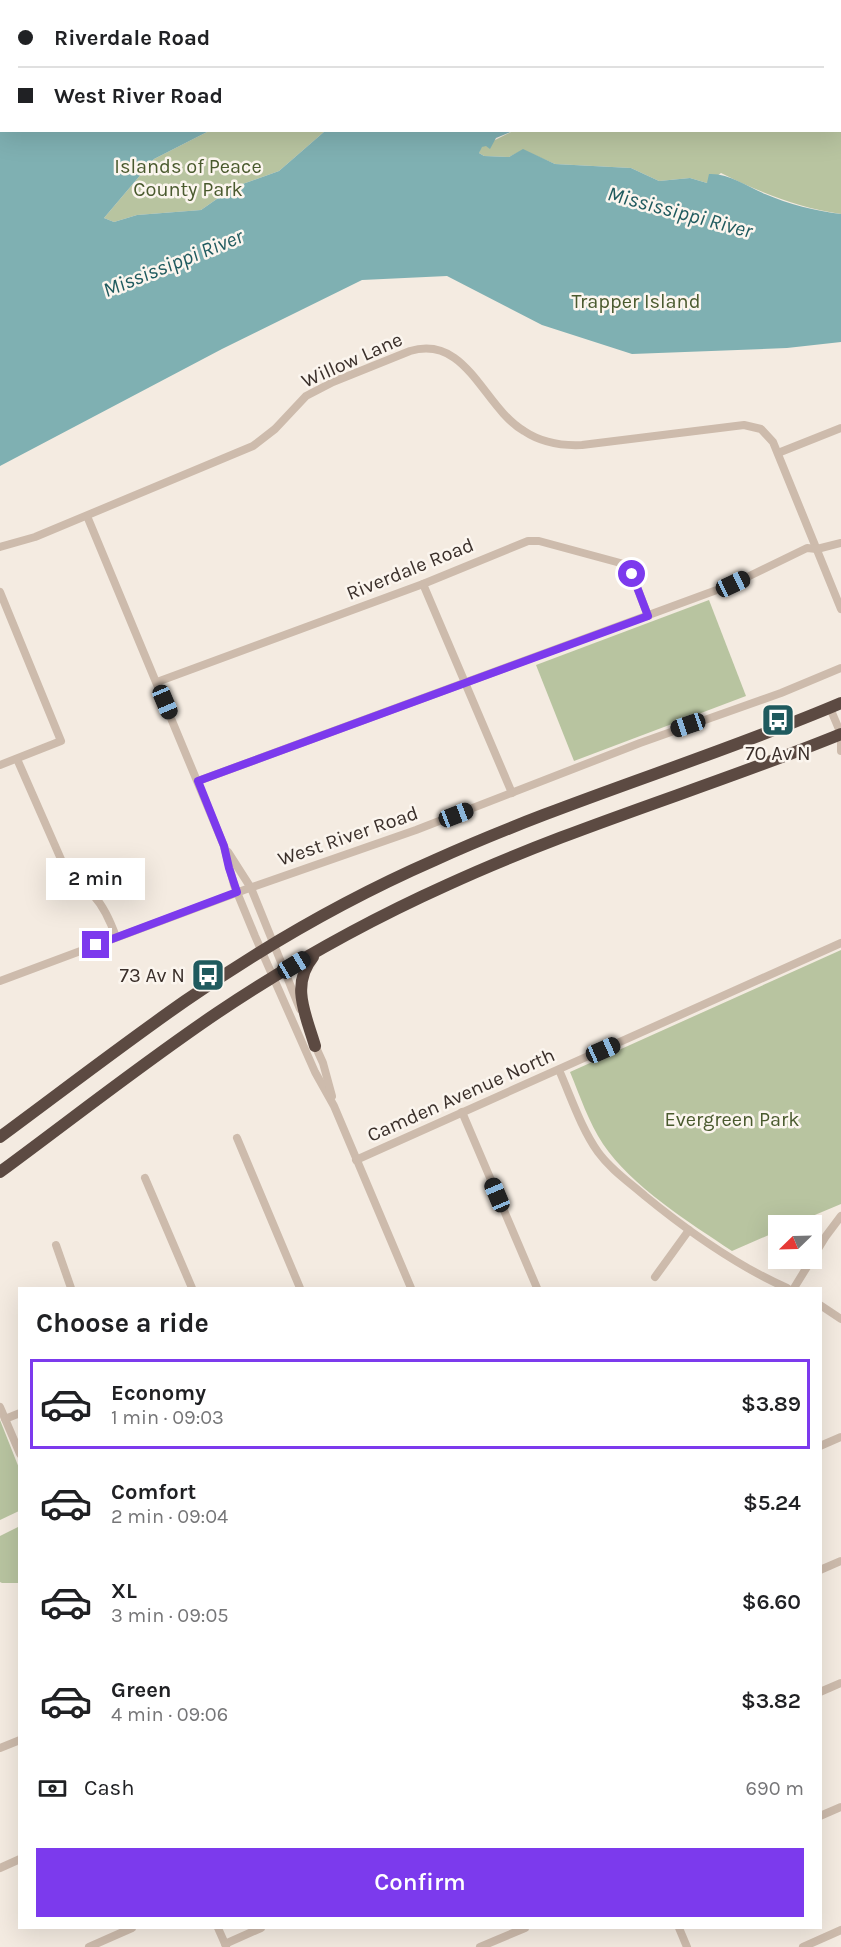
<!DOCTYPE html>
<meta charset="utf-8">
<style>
body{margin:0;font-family:Karla,sans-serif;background:#f6f6f6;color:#202124;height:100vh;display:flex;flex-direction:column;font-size:22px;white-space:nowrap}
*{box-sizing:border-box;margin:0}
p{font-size:20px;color:#757577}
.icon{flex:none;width:33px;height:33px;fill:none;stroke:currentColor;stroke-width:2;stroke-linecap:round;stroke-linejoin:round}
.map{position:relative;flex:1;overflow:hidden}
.side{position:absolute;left:18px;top:1287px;width:804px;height:642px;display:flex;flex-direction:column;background:#fff;border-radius:0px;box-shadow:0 6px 24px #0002}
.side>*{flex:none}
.top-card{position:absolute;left:0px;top:0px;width:842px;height:132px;box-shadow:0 6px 24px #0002;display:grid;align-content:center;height:132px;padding:0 18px;background:#fff}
.needle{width:39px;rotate:247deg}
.controls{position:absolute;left:768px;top:1215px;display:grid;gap:12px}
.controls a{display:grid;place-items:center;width:54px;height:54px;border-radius:0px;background:#fff;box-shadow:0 6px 24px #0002;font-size:30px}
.end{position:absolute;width:27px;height:27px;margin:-14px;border:8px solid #7c3aed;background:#fff;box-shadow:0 0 0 3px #fff}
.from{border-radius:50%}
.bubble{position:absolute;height:42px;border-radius:0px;background:#fff;box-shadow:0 6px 24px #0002;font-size:20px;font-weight:600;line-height:42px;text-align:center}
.car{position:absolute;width:18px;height:36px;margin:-18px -9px;border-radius:8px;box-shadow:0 0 4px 2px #0007;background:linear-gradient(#222 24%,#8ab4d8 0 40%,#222 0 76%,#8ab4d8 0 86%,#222 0)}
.top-card b{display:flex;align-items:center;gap:21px;height:57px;font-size:22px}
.top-card b+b{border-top:2px solid #e0e0e0}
.top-card i{width:15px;height:15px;background:#202124}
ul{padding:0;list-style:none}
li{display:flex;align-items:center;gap:18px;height:90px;margin:0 12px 9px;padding:0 6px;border:3px solid transparent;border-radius:0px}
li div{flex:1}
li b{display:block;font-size:22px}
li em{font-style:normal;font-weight:600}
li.on{border-color:#7c3aed}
li>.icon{width:54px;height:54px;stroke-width:1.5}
h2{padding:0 18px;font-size:27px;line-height:72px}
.pay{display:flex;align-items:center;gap:15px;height:66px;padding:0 18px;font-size:22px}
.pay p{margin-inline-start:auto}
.cta{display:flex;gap:12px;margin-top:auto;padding:12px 18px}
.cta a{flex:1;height:69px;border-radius:0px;background:#7c3aed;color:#fff;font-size:24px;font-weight:600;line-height:69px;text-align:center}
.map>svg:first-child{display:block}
.green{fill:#b8c4a0}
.water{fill:#7fb0b2}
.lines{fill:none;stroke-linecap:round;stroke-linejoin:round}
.minor{stroke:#cdbbac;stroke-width:8}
.highway{stroke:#5c4a42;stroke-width:12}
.route{stroke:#7c3aed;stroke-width:8}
.labels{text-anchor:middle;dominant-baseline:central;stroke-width:5;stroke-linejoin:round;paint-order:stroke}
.park-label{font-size:20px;fill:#4a5a2e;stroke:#fbf5ee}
.street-label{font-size:20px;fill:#3b302b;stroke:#fbf5ee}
.poi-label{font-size:20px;fill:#3b302b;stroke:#fbf5ee}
.water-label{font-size:21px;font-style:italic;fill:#1f5a5e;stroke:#fbf5ee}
</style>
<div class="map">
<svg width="841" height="1947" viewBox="0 0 841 1947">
<rect width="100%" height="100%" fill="#f4ebe1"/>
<g class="green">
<path d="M689 0H841V214C798 208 759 192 721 173L707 183 690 178 659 181 631 168 555 164 523 150 509 157 484 156 479 153 481 147 513 131 840 130V2L688 1Z"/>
<polygon points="209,131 325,131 279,171 234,187 201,210 137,215 114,222 104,218 154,159"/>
<polygon points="709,600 746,696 574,761 536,665"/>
<path d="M841 950V1204L791 1225 778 1226V1231L732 1251C690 1223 631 1186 603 1144 589 1123 580 1096 570 1072Z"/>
<polygon points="0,1420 19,1468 19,1511 0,1520"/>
<polygon points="18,1527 20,1531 19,1583 2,1583 0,1582 0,1536"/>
</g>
<path class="water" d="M0 97H1L2 130 209 131 154 159 104 218 114 222 137 215 201 210 234 187 279 171 325 131H513L496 138 490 149 486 146 482 147 479 153 484 156 509 157 523 149 555 164 631 168 659 181 690 178 707 183 709 174C729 173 746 186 765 194 788 204 816 211 841 214V342L787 348 632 354 542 325 447 276 362 280 222 349 0 466Z"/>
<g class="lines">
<g class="minor">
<polyline points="778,453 841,428"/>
<polyline points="87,516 224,846 234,885 255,936 315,1072 334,1106 411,1288"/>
<path d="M0 547 35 537 253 446 275 429 306 396 333 382 410 351C467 334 483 407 524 431 542 443 561 446 582 445L744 425 761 429 773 442 841 609"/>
<polyline points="423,584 512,793"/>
<polyline points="0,592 61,741 0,765"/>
<polyline points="157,682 423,584 528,541 539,541 624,564 632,574 648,616"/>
<polyline points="830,708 841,734"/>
<polyline points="841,734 841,751"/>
<path d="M17 759 64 866C72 877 84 885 94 896 105 908 111 923 116 937"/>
<polyline points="198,781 733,584 807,548 817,549 841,543"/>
<polyline points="228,852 251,888 300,1009"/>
<polyline points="0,981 244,890 416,830 640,743 781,693 841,668"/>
<polyline points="314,1043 323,1063 332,1096"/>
<path d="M559 1070C571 1097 581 1128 598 1152 611 1170 629 1182 645 1196 689 1232 735 1265 787 1288"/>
<polyline points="462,1112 537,1288"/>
<polyline points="237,1138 300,1288"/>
<polyline points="356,1160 841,943"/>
<polyline points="145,1178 192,1288"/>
<polyline points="56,1245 71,1288"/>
<polyline points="655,1277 689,1230"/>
<polyline points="794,1288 826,1236 841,1216"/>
<polyline points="820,1305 841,1319"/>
<polyline points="0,1407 20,1454"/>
<polyline points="5,1419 20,1413"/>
<polyline points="820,1446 841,1437"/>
<polyline points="820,1570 841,1561"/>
<polyline points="820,1692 841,1683"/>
<polyline points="0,1748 20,1740"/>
<polyline points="820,1816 841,1807"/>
<polyline points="0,1868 20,1859"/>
<polyline points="218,1928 226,1946"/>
<polyline points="679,1928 687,1947"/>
<polyline points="225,1944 261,1928"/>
<polyline points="89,1947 132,1928"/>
<polyline points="480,1947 525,1928"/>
<polyline points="803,1947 841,1930"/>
</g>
<g class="highway">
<path d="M313 957C290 985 306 1015 315 1046"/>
<path d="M0 1137C61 1092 122 1045 185 1001 263 947 348 898 435 860 567 800 707 760 841 703"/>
<path d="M0 1172C72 1119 143 1063 217 1013 290 964 367 921 447 885 575 826 711 787 841 734"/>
</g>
</g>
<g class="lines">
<polyline class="route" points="96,945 237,892 229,868 224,846 198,781 648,616 632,574"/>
</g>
<defs>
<g id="bus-square" transform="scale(1.725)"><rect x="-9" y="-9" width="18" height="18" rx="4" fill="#1f5a5e" stroke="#fbf5ee"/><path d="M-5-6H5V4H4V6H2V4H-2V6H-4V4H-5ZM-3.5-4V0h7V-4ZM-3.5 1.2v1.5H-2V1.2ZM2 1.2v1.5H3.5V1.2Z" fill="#fff"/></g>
</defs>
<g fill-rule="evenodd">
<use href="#bus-square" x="778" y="720"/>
<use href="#bus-square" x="208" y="975"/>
</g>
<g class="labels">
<g class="park-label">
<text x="188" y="166">Islands of Peace<tspan x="188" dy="23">County Park</tspan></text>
<text x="636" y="301">Trapper Island</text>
<text x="732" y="1119">Evergreen Park</text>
</g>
<g class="street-label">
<text transform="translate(352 360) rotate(-24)">Willow Lane</text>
<text transform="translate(410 569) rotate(-22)">Riverdale Road</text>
<text transform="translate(348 836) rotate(-19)">West River Road</text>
<text transform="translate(461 1095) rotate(-24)">Camden Avenue North</text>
</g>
<g class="poi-label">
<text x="778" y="753">70 Av N</text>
<text x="185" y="975" text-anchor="end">73 Av N</text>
</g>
<g class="water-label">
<text transform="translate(680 212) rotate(15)">Mississippi River</text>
<text transform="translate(173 263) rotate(-22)">Mississippi River</text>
</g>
</g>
</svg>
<div class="controls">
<a><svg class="needle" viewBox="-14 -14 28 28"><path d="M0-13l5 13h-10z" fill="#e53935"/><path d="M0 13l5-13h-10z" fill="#757577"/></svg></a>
</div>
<i class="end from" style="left:632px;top:574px"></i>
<i class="end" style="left:96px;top:945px"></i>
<div class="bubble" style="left:46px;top:858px;width:99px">2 min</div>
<i class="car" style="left:733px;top:584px;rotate:65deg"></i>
<i class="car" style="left:165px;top:702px;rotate:157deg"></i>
<i class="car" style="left:688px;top:725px;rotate:251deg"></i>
<i class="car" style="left:456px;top:815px;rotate:69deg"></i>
<i class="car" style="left:294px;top:965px;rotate:59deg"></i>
<i class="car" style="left:603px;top:1050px;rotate:66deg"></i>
<i class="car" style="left:497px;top:1195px;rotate:337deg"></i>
<div class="top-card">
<b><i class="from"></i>Riverdale Road</b>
<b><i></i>West River Road</b>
</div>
<section class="side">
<h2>Choose a ride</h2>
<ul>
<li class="on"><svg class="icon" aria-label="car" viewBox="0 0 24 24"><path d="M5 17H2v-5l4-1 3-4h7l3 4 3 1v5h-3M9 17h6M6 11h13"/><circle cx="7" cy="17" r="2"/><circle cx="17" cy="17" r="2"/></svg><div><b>Economy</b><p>1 min · 09:03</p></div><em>$3.89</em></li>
<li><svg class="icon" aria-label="car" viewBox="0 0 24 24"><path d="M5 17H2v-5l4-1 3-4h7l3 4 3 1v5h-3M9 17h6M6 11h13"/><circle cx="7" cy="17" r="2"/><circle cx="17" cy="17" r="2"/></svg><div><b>Comfort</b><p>2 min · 09:04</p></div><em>$5.24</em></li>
<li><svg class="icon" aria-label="car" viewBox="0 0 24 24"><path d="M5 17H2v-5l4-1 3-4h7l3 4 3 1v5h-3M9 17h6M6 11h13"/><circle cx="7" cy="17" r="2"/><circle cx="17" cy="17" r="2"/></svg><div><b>XL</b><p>3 min · 09:05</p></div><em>$6.60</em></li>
<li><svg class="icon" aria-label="car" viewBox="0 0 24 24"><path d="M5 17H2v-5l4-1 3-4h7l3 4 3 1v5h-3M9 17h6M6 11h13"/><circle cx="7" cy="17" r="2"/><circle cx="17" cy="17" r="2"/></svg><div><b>Green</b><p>4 min · 09:06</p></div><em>$3.82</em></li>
</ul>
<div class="pay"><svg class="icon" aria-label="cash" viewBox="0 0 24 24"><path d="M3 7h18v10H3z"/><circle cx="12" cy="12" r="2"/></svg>Cash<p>690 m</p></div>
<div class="cta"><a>Confirm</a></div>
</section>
</div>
